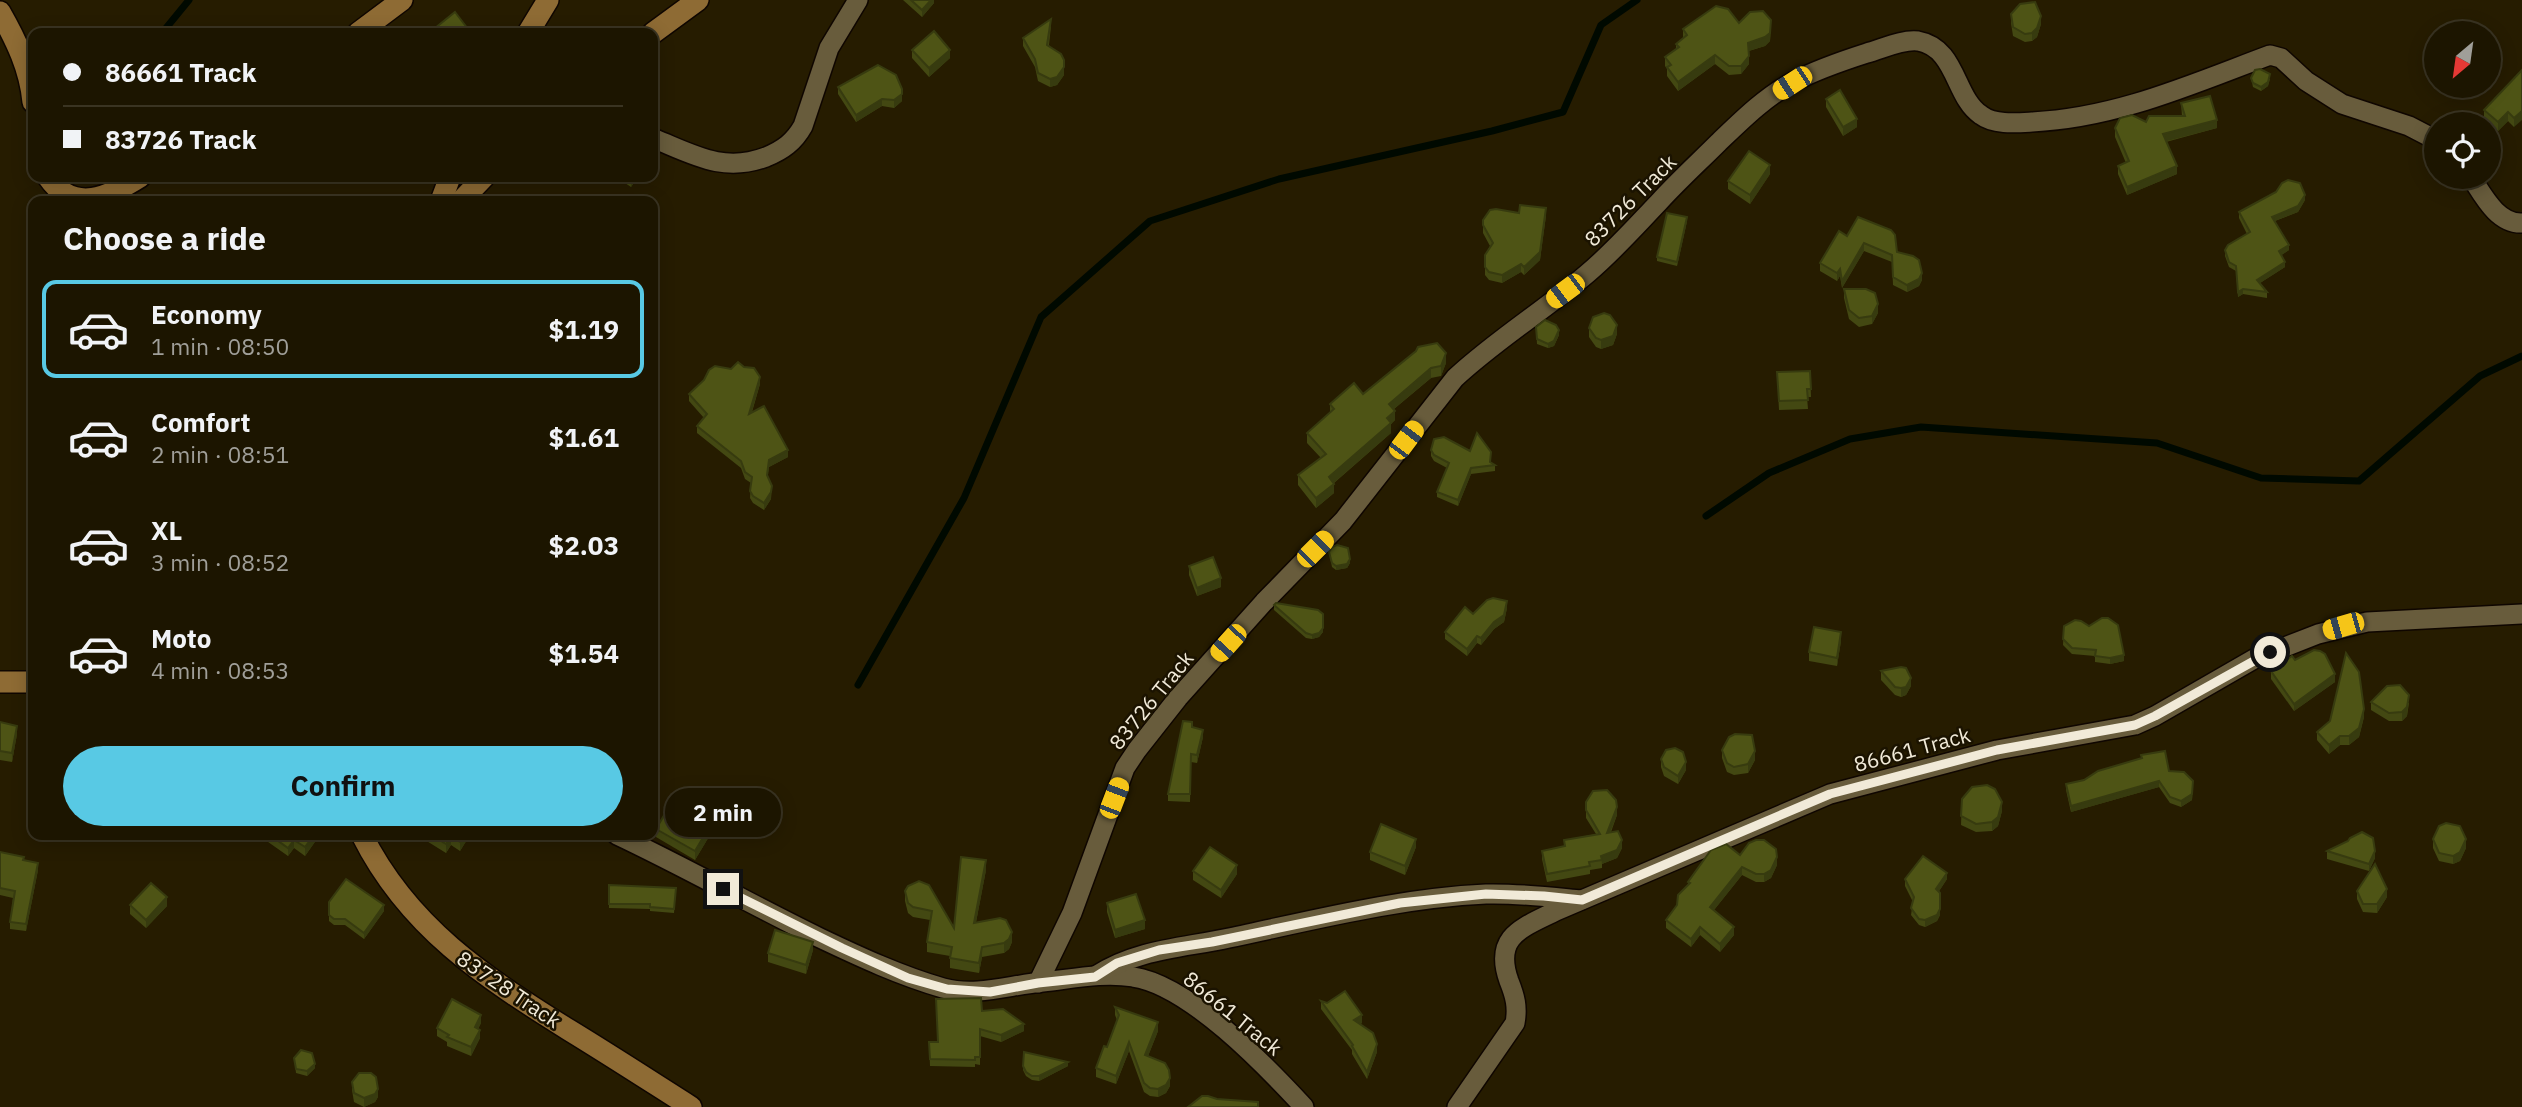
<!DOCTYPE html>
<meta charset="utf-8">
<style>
body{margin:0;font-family:"IBM Plex Sans",sans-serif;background:#251e0a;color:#f1f3f6;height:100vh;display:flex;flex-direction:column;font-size:26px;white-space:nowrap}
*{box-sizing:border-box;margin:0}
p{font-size:23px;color:#a09f99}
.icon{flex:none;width:38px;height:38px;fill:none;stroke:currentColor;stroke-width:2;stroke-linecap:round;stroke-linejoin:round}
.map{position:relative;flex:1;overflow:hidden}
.panel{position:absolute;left:28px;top:196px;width:630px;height:644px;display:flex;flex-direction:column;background:#1c1500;border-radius:14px;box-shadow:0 4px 18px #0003,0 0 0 2px #3a3422}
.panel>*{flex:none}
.guide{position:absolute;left:28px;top:28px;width:630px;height:154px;border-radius:14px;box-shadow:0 4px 18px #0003,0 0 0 2px #3a3422;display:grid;align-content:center;height:154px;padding:0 35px;background:#1c1500}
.needle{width:46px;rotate:209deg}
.tools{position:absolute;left:2424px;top:21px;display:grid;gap:14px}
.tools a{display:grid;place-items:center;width:77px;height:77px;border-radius:50%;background:#1c1500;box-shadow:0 4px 18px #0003,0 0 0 2px #3a3422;font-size:35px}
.end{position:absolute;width:32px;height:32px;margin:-16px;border:9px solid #f1ead8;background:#111;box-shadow:0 0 0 4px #111}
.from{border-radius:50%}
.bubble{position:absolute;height:49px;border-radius:24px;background:#1c1500;box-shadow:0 4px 18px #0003,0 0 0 2px #3a3422;font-size:23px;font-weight:700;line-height:49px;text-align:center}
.car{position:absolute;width:21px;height:42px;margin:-21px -10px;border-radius:9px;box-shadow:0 0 5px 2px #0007;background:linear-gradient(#f5c518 24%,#345 0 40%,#f5c518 0 76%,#345 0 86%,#f5c518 0)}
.guide b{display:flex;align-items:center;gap:24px;height:66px;font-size:26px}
.guide b+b{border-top:2px solid #3a3422}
.guide i{width:18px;height:18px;background:#f1f3f6}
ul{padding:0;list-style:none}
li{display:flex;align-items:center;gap:21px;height:98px;margin:0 14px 10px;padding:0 21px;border:4px solid transparent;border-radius:14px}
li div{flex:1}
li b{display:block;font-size:26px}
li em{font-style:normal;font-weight:700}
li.current{border-color:#58c9e4}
li>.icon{width:63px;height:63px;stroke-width:1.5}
h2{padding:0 35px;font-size:32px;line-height:84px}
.primary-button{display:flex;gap:14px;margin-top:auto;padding:14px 35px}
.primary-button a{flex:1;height:80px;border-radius:42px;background:#58c9e4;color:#111;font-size:28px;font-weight:700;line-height:80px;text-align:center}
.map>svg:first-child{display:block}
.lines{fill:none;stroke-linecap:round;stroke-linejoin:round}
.stream{stroke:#000900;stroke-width:7}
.street-casing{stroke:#0f0600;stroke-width:22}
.secondary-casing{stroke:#0f0600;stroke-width:24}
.street{stroke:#685c3c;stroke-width:19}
.secondary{stroke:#8e6b34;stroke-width:21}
.wall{fill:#434812}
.shaded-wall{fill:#373b0f}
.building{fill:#4e5415;stroke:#373b0f;stroke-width:2}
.route{stroke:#f1ead8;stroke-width:9}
.labels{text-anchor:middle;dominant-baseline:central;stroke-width:5;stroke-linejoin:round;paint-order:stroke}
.street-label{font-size:21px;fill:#f1ead8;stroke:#1b1300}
</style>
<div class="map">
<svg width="2522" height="1107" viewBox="0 0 2522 1107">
<rect width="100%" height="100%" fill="#261c00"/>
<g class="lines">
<g class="stream">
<polyline points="162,33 189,0"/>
<polyline points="1706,516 1769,473 1850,439 1921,427 2157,443 2261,478 2359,481 2480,376 2522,356"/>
<polyline points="858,685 964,498 1041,317 1150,221 1279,179 1492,131 1563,112 1601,25 1637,0"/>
</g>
<g class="street-casing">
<g id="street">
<path d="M655 139C694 155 724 173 766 157 783 150 794 142 803 126L829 48 858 0"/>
<path d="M2471 177C2483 195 2497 224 2522 223"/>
<path d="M617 835C685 867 752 905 820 938 860 957 901 976 943 988 977 997 1009 985 1043 982 1072 979 1103 972 1133 977 1189 985 1266 1066 1304 1107"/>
<path d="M1097 975C1138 949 1183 948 1229 938 1314 920 1399 898 1486 894 1517 893 1550 897 1581 900"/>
<path d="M1038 983 1072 913 1125 768 1137 750 1178 698 1264 602 1343 521 1455 378C1497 339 1545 310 1588 273 1614 251 1636 226 1659 202 1678 181 1699 162 1719 142 1742 120 1765 97 1793 82 1816 70 1842 61 1867 53 1882 49 1902 39 1918 41 1957 48 1954 97 1981 115 1994 125 2016 123 2032 122 2117 118 2192 84 2270 55L2281 58 2306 81 2342 104 2409 126 2436 140"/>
<path d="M1457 1107 1515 1023C1518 1007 1515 996 1509 981 1493 936 1522 928 1556 911L1830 794 1997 750 2135 725 2155 716 2254 659 2318 634 2367 622 2522 614"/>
</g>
</g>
<g class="secondary-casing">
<g id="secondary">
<path d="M0 12C16 40 30 69 33 102"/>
<polyline points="358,33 402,0"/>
<polyline points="528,33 548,0"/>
<polyline points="653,33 698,0"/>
<path d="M48 177C74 215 110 196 140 177"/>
<polyline points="441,201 450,177"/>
<polyline points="461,201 484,177"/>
<polyline points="0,682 33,682"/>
<path d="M362 835C408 927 484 977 569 1030 610 1055 650 1081 691 1107"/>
</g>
</g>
<use href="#street" class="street"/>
<use href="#secondary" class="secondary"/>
</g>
<g class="wall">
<polygon points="903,0 934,0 934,3 922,17"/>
<polygon points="2011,14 2041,24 2037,37 2032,41 2025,42 2013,36 2011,23"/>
<polygon points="1739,23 1771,29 1770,41 1765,46 1749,51 1749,64 1741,74 1729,75 1715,64 1678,91 1667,76 1667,69 1665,66 1665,57 1676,49 1676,44 1683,38 1683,29"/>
<polygon points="1051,26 1049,45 1064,75 1057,85 1050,87 1038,81 1035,67 1023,46 1023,38"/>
<polygon points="912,50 950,58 929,77 912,58"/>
<polygon points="2522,70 2514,127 2508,121 2498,131 2484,118 2484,110"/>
<polygon points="2251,78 2270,79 2268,86 2261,91 2253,87"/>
<polygon points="838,87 902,96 902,101 894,108 882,106 856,122 838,94"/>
<polygon points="1826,99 1857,127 1843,136 1826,107"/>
<polygon points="2181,103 2217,128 2166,142 2177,174 2127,195 2118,174 2118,166 2126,163 2115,137 2115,128 2182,116"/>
<polygon points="1770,174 1750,204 1728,189 1728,181"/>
<polygon points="616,177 638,177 631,187"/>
<polygon points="2305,200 2298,212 2275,221 2289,250 2281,255 2285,267 2260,283 2267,292 2267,298 2243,294 2238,297 2236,271 2229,267 2225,256 2225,250 2247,234 2239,218 2239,212"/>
<polygon points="1519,213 1546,216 1540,260 1524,275 1521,272 1502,283 1489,280 1485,275 1485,255 1490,246 1483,233 1483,220"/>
<polygon points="1687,221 1677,266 1657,261 1657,257"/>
<polygon points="1847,236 1897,252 1922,280 1919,286 1907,292 1893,285 1892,262 1864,251 1842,288 1840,276 1837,281 1820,271 1820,263"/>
<polygon points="1844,289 1878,313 1872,324 1859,327 1849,319 1844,298"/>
<polygon points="1536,327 1559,335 1554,346 1548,348 1537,344"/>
<polygon points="1589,328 1617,334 1613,345 1601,349 1596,347 1589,337"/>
<polygon points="1446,363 1441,376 1431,378 1394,409 1395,420 1391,424 1391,433 1334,483 1334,493 1316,508 1298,485 1298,475 1321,458 1307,443 1307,433 1330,413 1330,404 1363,394"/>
<polygon points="1810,371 1811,397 1807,397 1808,409 1779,410 1777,372"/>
<polygon points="704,380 760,384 752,412 788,457 769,467 767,477 772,486 771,499 764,510 753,503 750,498 751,483 745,479 741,468 697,433 697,426 704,418 689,401 689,394"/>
<polygon points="1431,450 1491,463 1495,465 1495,471 1471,474 1458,506 1437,497 1437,492 1447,468 1434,461 1431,456"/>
<polygon points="1329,552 1350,563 1347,568 1336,570 1332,567"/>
<polygon points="1189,566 1221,587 1197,596 1189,575"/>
<polygon points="1274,605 1323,632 1319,637 1312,639 1306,638 1274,610"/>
<polygon points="1507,608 1504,622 1494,629 1481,645 1477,643 1467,656 1445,639 1445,632 1473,614"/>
<polygon points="2064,626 2124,661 2110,664 2095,662 2095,656 2072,654 2063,645"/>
<polygon points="1841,641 1837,666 1809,661 1809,652"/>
<polygon points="1881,671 1911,686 1906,695 1901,697 1895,695 1881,680"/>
<polygon points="2271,671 2335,682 2294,711 2271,679"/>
<polygon points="2371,702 2409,703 2407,716 2402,721 2389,721 2371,710"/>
<polygon points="2364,717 2359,737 2349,745 2340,745 2329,754 2317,740 2317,732"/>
<polygon points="0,722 17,734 12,762 0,760"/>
<polygon points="1192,727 1203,737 1197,763 1191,762 1190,802 1168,801 1168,794"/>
<polygon points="1722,750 1755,760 1748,773 1734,775 1727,772 1722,758"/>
<polygon points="1661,759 1686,770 1678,784 1664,776 1661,767"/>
<polygon points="2169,771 2193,788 2192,800 2181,807 2170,803 2159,787 2071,812 2066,790 2066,784"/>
<polygon points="1962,799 2002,811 1998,826 1992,831 1976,832 1961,825"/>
<polygon points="1586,802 1617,815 1611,832 1622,848 1617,858 1602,864 1602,868 1590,870 1590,874 1547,882 1542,859 1542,851 1564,847 1564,840 1596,834 1586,818"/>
<polygon points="673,817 710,835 695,860 656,837 656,829"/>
<polygon points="261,835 317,835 317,839 305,856 294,848 288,856 261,837"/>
<polygon points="417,835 470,835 460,851 451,845 446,853"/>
<polygon points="2433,839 2466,848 2460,861 2453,864 2439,861 2433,848"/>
<polygon points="1416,847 1405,875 1370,860 1370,852"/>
<polygon points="2327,851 2375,858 2369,871 2327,859"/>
<polygon points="0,852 24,860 38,870 26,931 10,929 10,922 13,898 0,895"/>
<polygon points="1740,855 1777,865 1771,878 1764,882 1756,882 1742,875 1714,910 1734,935 1720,952 1700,935 1691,947 1666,928 1666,920 1677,905 1688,885 1688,882"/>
<polygon points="986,870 976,922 1012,942 1009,949 1004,953 982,957 979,973 950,968 950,956 927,952 927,942 930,920 913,917 908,913 905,901 905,891 954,928"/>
<polygon points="1193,871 1237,874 1221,898 1193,880"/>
<polygon points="1905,879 1947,879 1939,891 1940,893 1940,915 1937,921 1925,927 1919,925 1911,915 1913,902 1905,886"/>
<polygon points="609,885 676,888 674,913 650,911 650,909 609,908"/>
<polygon points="2357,891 2387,897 2377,913 2363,912 2357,899"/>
<polygon points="329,902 384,911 364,939 345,925 334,925 329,921"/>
<polygon points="1107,903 1145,929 1115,938 1107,912"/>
<polygon points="130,905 167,906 146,928 130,914"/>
<polygon points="813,950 806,974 768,962 768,953"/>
<polygon points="1321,1001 1362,1023 1360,1024 1377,1052 1367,1079 1352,1054 1352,1050 1321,1009"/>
<polygon points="1115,1007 1158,1031 1148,1056 1170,1086 1166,1093 1158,1097 1150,1096 1144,1092 1129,1051 1116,1084 1096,1077 1096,1068 1107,1047 1117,1020 1115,1015"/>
<polygon points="982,1011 1024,1031 1001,1042 980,1036 980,1065 975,1064 975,1067 930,1066 929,1042 938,1042"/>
<polygon points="481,1023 478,1029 480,1038 471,1056 447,1046 447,1042 437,1036 437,1028"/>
<polygon points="1024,1052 1068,1066 1039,1081 1032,1080 1026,1076 1023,1070"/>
<polygon points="294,1058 315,1068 307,1076 296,1073"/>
<polygon points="352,1082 378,1097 375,1102 364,1107 354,1102 352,1090"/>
</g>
<g class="shaded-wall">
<polygon points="931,0 934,0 934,3 922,17 922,10"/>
<polygon points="2041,16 2041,24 2037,37 2032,41 2032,33"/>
<polygon points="1771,20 1770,41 1765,46 1748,51 1748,43"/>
<polygon points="950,50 950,58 929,77 929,68"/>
<polygon points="1715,55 1715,64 1678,91 1678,82"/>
<polygon points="1749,56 1749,64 1741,74 1741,66"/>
<polygon points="1064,67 1064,75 1057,85 1050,87 1050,79"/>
<polygon points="2270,74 2268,86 2261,91 2261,87"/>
<polygon points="902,89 902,101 894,108 894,100"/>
<polygon points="882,99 882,106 856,122 856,115"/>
<polygon points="2522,111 2522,120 2514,127 2514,118"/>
<polygon points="2508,112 2508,121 2498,131 2498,122"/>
<polygon points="1857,119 1857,127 1843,136 1843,127"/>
<polygon points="2217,120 2217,128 2163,142 2163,134"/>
<polygon points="1770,165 1770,174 1750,204 1750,195"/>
<polygon points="2177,166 2177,174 2127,195 2127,187"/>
<polygon points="635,177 638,177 631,187 631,183"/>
<polygon points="2305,195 2305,200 2298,212 2272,222 2272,217"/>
<polygon points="1546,208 1540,260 1524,275 1524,267"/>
<polygon points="1687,217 1687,221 1677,266 1677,262"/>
<polygon points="1864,243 1864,251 1842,288 1842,281"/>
<polygon points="2289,245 2289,250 2279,257 2279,251"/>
<polygon points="2285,262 2285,267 2257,285 2257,280"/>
<polygon points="1521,264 1521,272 1502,283 1502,275"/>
<polygon points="1840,269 1840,276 1837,281 1837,273"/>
<polygon points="1922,273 1922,280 1919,286 1907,292 1907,285"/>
<polygon points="2243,289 2243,294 2238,297 2238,292"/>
<polygon points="1878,304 1878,313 1872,324 1872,316"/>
<polygon points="1617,325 1617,334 1613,345 1601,349 1601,340"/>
<polygon points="1559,330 1559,335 1554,346 1548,348 1548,344"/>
<polygon points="1446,353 1446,363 1441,376 1441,366"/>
<polygon points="1431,368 1431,378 1389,413 1389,404"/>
<polygon points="760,377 760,384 749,421 749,414"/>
<polygon points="1395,411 1395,420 1391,424 1391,433 1329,487 1329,477"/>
<polygon points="788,450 788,457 769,467 767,482 769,460"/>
<polygon points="1471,468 1471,474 1458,506 1458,500"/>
<polygon points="1334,484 1334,493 1316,508 1316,498"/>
<polygon points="771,492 771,499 764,510 764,503"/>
<polygon points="1350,559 1350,563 1347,568 1336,570 1336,566"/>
<polygon points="1221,578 1221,587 1197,596 1197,588"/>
<polygon points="1507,601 1507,608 1504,622 1494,629 1481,645 1481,638"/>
<polygon points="1323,628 1323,632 1319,637 1312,639 1312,635"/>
<polygon points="1841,632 1841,641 1837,666 1837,658"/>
<polygon points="1477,636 1477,643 1467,656 1467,649"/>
<polygon points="2124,655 2124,661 2110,664 2110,658"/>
<polygon points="2335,674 2335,682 2294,711 2294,704"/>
<polygon points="1911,678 1911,686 1906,695 1901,697 1901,688"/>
<polygon points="2409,695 2407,716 2402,721 2402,712"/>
<polygon points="2364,709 2364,717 2359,737 2349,745 2349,736"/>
<polygon points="17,726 17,734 12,762 12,753"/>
<polygon points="1203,730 1203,737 1197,763 1197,755"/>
<polygon points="2340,736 2340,745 2329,754 2329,745"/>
<polygon points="1755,751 1755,760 1748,773 1748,764"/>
<polygon points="1686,762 1686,770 1678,784 1678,776"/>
<polygon points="2159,781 2159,787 2071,812 2071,806"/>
<polygon points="2193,781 2192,800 2181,807 2181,801"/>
<polygon points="2002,802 2002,811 1998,826 1992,831 1992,822"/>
<polygon points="1617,807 1617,815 1607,840 1607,833"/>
<polygon points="710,826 710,835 695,860 695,851"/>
<polygon points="314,835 317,835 317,839 305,856 305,847"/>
<polygon points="465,835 470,835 460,851 460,842"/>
<polygon points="451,836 451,845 446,853 446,844"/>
<polygon points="1416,839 1416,847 1405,875 1405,866"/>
<polygon points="2466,839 2466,848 2460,861 2453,864 2453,856"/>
<polygon points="294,840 294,848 288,856 288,848"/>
<polygon points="1622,840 1622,848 1617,858 1602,864 1601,856"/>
<polygon points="2375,851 2375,858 2369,871 2369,864"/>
<polygon points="1777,857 1777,865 1771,878 1764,882 1764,874"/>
<polygon points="986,860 986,870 974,933 974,923"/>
<polygon points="38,863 38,870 26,931 26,924"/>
<polygon points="1237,865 1237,874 1221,898 1221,890"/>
<polygon points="1742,867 1742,875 1710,915 1710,907"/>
<polygon points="1947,873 1947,879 1936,896 1936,889"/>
<polygon points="2387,889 2387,897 2377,913 2377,904"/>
<polygon points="167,897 167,906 146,928 146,920"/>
<polygon points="384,905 384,911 364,939 364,933"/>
<polygon points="1940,909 1940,915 1937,921 1925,927 1925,920"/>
<polygon points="1145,920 1145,929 1115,938 1115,930"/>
<polygon points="1700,927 1700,935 1691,947 1691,939"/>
<polygon points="1734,927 1734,935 1720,952 1720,944"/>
<polygon points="1012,932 1012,942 1009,949 1004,953 1004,943"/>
<polygon points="813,942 813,950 806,974 806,965"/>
<polygon points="982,947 982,957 979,973 979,963"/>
<polygon points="481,1015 481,1023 475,1035 475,1027"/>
<polygon points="1362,1015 1362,1023 1354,1028 1354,1020"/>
<polygon points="1158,1022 1158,1031 1145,1064 1145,1055"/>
<polygon points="1024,1024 1024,1031 1001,1042 1001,1035"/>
<polygon points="480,1030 480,1038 471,1056 471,1047"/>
<polygon points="1129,1042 1129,1051 1116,1084 1116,1076"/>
<polygon points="1377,1044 1377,1052 1367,1079 1367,1072"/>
<polygon points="1068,1062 1068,1066 1039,1081 1039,1076"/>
<polygon points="315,1064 315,1068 307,1076 307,1071"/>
<polygon points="1170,1078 1170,1086 1166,1093 1158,1097 1158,1089"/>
<polygon points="378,1089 378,1097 375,1102 364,1107 364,1098"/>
</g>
<g class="building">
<polygon points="911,0 931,0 922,10"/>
<polygon points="2035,2 2041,16 2037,28 2032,33 2025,34 2013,27 2011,14 2020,4"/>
<polygon points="1716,6 1728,9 1739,23 1750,12 1763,11 1771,20 1770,33 1765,37 1748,43 1749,56 1741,66 1729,66 1715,55 1678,82 1667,67 1671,65 1665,57 1679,47 1676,44 1687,35 1683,29"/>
<polygon points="455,12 468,29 463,33 429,33"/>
<polygon points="1051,19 1047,45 1061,54 1064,60 1064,67 1057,77 1050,79 1038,73 1035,59 1023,38"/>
<polygon points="934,31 950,50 929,68 912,50"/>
<polygon points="878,65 896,75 902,89 902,94 894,100 882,99 856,115 838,87"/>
<polygon points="2260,69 2270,74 2268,82 2261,87 2253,83 2251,78 2255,70"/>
<polygon points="2522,70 2522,111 2514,118 2508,112 2498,122 2484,110"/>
<polygon points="1840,90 1857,119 1843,127 1826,99"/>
<polygon points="2210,96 2217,120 2163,134 2177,166 2127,187 2118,166 2129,161 2115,128 2120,118 2132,115 2146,122 2149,116 2185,116 2181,103"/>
<polygon points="1749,151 1770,165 1750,195 1728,181"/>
<polygon points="622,177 635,177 631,183"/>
<polygon points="2288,180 2300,183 2305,195 2298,206 2272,217 2289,245 2279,251 2285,262 2257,280 2267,292 2243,289 2238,292 2236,266 2229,262 2225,250 2228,245 2250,232 2239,212 2276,192 2282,183"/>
<polygon points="1520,205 1546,208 1540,252 1524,267 1521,264 1502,275 1489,272 1485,267 1485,255 1493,243 1483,225 1483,220 1490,210 1496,209 1519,213"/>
<polygon points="1667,213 1687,217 1677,262 1657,257"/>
<polygon points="1858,217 1891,230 1895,235 1897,252 1913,256 1919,260 1922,273 1919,279 1907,285 1893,277 1892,255 1864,243 1842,281 1840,269 1837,273 1820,263 1839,231 1847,236"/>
<polygon points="1844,289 1866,289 1875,293 1878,304 1872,316 1859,318 1849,310"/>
<polygon points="1604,313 1610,315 1617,325 1613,336 1601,340 1596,338 1589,328 1593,317"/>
<polygon points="1545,320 1556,325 1559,330 1554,341 1548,344 1537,339 1536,327"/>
<polygon points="1437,343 1446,353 1441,366 1431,368 1389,404 1395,411 1387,418 1391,423 1329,477 1334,484 1316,498 1298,475 1326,454 1307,433 1334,409 1330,404 1354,383 1363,394 1416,351 1418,347"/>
<polygon points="738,362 744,367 754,368 760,377 749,414 764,406 788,450 769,460 767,475 772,486 771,492 764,503 753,496 750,491 752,477 745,472 741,461 697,426 707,414 689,394 704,380 709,370 715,366 731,369"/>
<polygon points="1810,371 1811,389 1807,389 1808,400 1779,401 1777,372"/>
<polygon points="1477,433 1491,452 1490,462 1495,465 1471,468 1458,500 1437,492 1449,463 1434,455 1431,450 1434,439 1444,437 1470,451"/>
<polygon points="1337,545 1348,548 1350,559 1347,564 1336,566 1332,563 1329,552 1332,547"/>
<polygon points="1213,557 1221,578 1197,588 1189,566"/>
<polygon points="1493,598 1507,601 1504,615 1494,622 1481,638 1477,636 1467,649 1445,632 1465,607 1473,614 1487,600"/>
<polygon points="1276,603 1318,610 1323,614 1323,628 1319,633 1312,635 1306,633 1274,605"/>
<polygon points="2102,618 2108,618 2118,625 2124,655 2110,658 2095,656 2096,650 2072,648 2063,639 2064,626 2075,620 2081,621 2089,626"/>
<polygon points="1814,627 1841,632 1837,658 1809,652"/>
<polygon points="2314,650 2320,651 2325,654 2335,674 2294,704 2271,671 2292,656 2295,660"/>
<polygon points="2346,653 2359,672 2364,709 2359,728 2349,736 2340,736 2329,745 2317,732 2330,721"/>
<polygon points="1901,667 1906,668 1911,678 1906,687 1901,688 1895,687 1881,671"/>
<polygon points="2400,685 2409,695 2407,707 2402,712 2389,713 2371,702 2387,686"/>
<polygon points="1183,721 1192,722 1192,727 1203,730 1197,755 1191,754 1190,794 1168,794"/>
<polygon points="0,722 17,726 12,753 0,751"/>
<polygon points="1735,734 1752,735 1755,751 1748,764 1734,767 1727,763 1722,750 1729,737"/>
<polygon points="1675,748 1683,752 1686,762 1678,776 1664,767 1661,759 1666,750"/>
<polygon points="2165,751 2169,771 2184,772 2193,781 2192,794 2181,801 2170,797 2159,781 2071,806 2066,784 2084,780 2098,771 2142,758 2141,755"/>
<polygon points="1987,785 1995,789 2002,802 1998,817 1992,822 1976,824 1961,816 1962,799 1972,787"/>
<polygon points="1607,790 1616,800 1617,807 1607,833 1618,831 1622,840 1617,850 1601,856 1602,860 1589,862 1590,866 1547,874 1542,851 1565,846 1564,840 1600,834 1586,810 1586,802 1593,791"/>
<polygon points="679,807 710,826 695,851 656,829 666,812 673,817"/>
<polygon points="2446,823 2460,826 2466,839 2460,852 2453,856 2439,853 2433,839 2439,826"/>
<polygon points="1381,824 1416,839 1405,866 1370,852"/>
<polygon points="2362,832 2373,838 2375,851 2369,864 2327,851 2348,841 2350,838"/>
<polygon points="270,835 314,835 305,847 294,840 288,848"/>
<polygon points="431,835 465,835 460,842 451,836 446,844"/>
<polygon points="1756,840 1764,840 1776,849 1777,857 1771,870 1764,874 1756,874 1742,867 1710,907 1734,927 1720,944 1700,927 1691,939 1666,920 1677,905 1678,895 1690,883 1688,882 1711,850 1726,844 1740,855 1749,843"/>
<polygon points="1210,847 1237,865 1221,890 1193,871"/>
<polygon points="0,852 24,857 23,860 38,863 26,924 10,922 15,891 0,888"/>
<polygon points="1923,856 1947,873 1936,889 1940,893 1940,909 1937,915 1925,920 1919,919 1911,908 1914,897 1905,879"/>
<polygon points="961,857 986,860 974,923 1000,918 1006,920 1012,932 1009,939 1004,943 982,947 979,963 950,958 952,947 927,942 932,911 913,907 908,903 905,891 908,886 919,881 929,885 954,928"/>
<polygon points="2375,864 2387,889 2377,904 2363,904 2357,891"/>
<polygon points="346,879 384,905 364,933 345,919 334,919 329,915 329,902"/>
<polygon points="151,883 167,897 146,920 130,905"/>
<polygon points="609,885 676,888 674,909 650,907 650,904 609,904"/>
<polygon points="1136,894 1145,920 1115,930 1107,903"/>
<polygon points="775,930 813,942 806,965 768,953"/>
<polygon points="1345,991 1362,1015 1354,1020 1373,1033 1377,1044 1367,1072 1352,1046 1353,1045 1321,1001 1327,1003"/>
<polygon points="981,998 982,1011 1003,1009 1024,1024 1001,1035 980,1029 980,1057 975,1057 975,1060 930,1059 929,1042 938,1042 936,999"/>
<polygon points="452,999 481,1015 475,1027 480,1030 471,1047 447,1037 449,1035 437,1028"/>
<polygon points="1115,1007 1158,1022 1145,1055 1165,1063 1169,1070 1170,1078 1166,1085 1158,1089 1150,1088 1144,1083 1129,1042 1116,1076 1096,1068 1104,1046 1107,1047 1119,1015"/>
<polygon points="301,1050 312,1053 315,1064 307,1071 296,1069 294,1058"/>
<polygon points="1024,1052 1068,1062 1039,1076 1032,1076 1026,1072 1023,1066"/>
<polygon points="359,1073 371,1073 376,1077 378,1089 375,1094 364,1098 354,1093 352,1082"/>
<polygon points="1202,1096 1208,1096 1217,1099 1258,1102 1258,1107 1188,1107"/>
</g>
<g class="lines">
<polyline class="route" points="723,889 842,948 908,978 947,989 990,992 1038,983 1095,977 1117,963 1159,950 1212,942 1400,903 1486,894 1544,896 1582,900 1830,794 1997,750 2135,725 2155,716 2270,652"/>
</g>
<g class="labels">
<g class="street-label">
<text transform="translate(1630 200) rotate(-45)">83726 Track</text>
<text transform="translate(1151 700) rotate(-51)">83726 Track</text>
<text transform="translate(1912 749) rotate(-15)">86661 Track</text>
<text transform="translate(509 989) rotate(34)">83728 Track</text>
<text transform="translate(1233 1013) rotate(39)">86661 Track</text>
</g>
</g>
</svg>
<div class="tools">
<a><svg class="needle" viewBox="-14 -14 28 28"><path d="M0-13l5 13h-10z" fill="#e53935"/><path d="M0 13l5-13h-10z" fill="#a09f99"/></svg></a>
<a><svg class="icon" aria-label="locate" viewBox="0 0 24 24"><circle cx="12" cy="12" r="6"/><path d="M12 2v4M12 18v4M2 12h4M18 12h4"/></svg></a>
</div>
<i class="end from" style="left:2270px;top:652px"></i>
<i class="end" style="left:723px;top:889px"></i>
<div class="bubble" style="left:665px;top:788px;width:116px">2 min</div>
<i class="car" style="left:1792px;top:83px;rotate:237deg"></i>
<i class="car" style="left:1565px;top:291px;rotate:233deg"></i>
<i class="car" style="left:1406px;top:440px;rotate:37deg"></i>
<i class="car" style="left:1315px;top:549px;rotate:45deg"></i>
<i class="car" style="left:2343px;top:626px;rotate:254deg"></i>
<i class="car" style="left:1228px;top:643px;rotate:222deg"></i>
<i class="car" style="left:1114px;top:798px;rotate:21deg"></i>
<div class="guide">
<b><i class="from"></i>86661 Track</b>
<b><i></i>83726 Track</b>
</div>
<section class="panel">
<h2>Choose a ride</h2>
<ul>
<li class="current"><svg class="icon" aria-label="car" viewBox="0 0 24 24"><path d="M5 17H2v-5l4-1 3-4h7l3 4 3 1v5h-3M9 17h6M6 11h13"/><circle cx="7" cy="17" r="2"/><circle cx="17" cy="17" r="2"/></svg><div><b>Economy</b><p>1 min · 08:50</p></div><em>$1.19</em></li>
<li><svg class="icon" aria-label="car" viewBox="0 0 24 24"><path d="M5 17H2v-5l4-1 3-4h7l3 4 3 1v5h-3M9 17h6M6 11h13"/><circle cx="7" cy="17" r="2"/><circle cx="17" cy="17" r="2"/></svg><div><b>Comfort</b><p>2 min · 08:51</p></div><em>$1.61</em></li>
<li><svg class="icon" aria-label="car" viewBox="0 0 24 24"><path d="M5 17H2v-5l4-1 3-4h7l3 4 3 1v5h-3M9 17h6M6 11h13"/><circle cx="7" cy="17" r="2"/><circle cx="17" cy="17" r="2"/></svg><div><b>XL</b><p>3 min · 08:52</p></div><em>$2.03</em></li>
<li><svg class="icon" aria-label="car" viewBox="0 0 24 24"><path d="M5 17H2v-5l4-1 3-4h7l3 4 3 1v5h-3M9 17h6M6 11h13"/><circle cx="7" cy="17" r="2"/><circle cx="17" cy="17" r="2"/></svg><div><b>Moto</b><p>4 min · 08:53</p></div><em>$1.54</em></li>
</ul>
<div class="primary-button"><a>Confirm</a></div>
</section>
</div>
